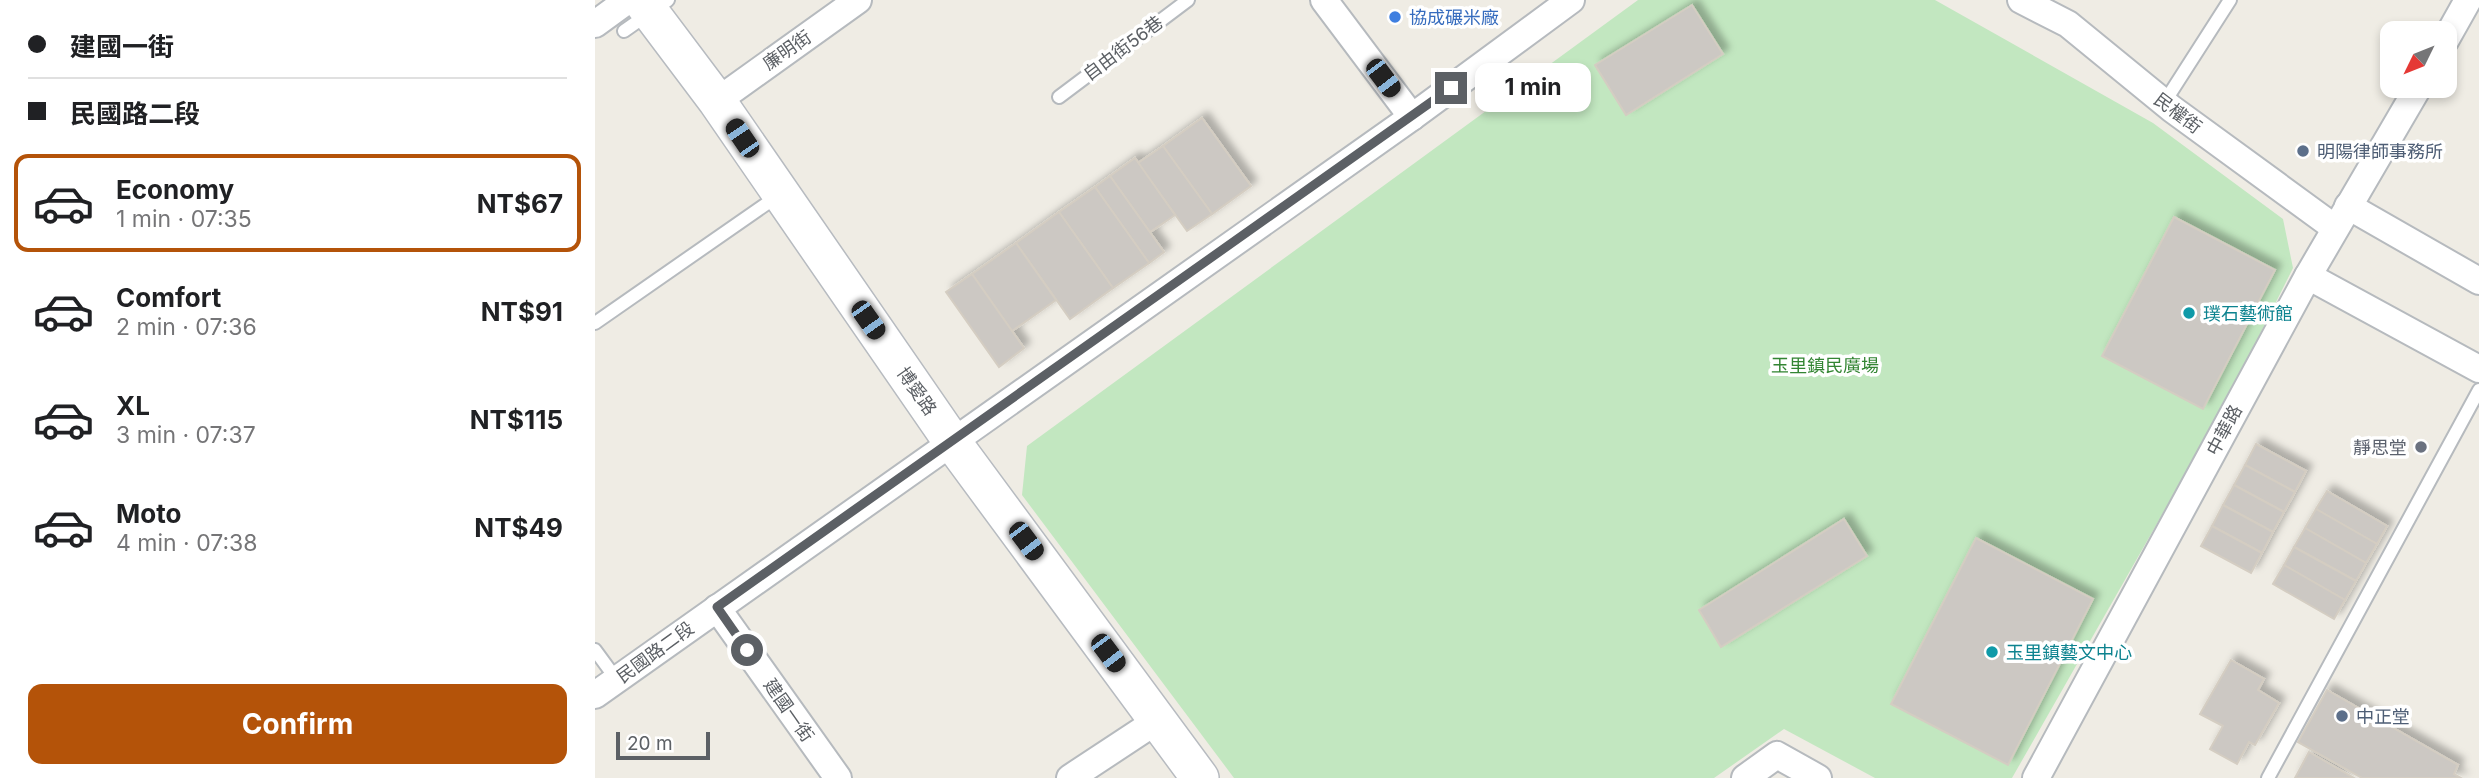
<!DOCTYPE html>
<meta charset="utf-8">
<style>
body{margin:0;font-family:Inter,"Noto Sans TC",sans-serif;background:#f2f2f2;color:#202124;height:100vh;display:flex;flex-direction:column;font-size:26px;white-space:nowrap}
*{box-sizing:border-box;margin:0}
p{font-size:23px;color:#757577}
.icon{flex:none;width:38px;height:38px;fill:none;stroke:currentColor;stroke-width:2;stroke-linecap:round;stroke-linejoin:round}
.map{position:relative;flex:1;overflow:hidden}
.drawer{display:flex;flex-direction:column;background:#fff;width:595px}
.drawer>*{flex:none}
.banner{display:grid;align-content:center;height:154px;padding:0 28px;background:#fff}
.needle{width:46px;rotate:227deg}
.controls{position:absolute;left:1785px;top:21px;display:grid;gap:14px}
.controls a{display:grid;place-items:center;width:77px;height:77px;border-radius:14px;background:#fff;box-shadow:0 4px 10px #0003;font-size:35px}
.scale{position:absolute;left:21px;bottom:18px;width:94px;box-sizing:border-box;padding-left:7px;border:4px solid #5c6065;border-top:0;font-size:19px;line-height:24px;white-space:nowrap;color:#5c6065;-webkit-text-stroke:5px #fff;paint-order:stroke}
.end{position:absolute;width:32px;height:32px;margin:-16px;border:9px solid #5c6065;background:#fff;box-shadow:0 0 0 4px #fff}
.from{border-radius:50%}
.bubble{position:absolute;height:49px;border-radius:14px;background:#fff;box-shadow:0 4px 10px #0003;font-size:23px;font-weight:700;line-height:49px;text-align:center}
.car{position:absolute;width:21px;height:42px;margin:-21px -10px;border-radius:9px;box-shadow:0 0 5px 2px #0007;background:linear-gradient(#222 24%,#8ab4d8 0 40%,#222 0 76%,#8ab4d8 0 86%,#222 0)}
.banner b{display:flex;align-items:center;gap:24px;height:66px;font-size:26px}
.banner b+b{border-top:2px solid #e0e0e0}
.banner i{width:18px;height:18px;background:#202124}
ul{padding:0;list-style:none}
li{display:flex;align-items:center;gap:21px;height:98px;margin:0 14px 10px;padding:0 14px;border:4px solid transparent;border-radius:14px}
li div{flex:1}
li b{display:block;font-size:26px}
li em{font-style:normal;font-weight:700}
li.active{border-color:#b45309}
li>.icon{width:63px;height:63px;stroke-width:1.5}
.primary-button{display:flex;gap:14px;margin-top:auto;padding:14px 28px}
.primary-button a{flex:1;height:80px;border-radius:14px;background:#b45309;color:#fff;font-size:28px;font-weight:700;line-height:80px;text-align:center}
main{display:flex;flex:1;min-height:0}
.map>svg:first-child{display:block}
.green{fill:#c2e7c0}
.building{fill:#ccc8c3;stroke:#d4cdc2;stroke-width:2;filter:url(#shadow)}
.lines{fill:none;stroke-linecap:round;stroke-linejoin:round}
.lane-casing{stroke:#b6babe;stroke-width:16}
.street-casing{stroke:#b6babe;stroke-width:30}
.secondary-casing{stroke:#b7bbc0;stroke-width:40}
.lane{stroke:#fff;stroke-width:12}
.street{stroke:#fff;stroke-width:26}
.secondary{stroke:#fff;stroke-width:37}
.route{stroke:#5c6065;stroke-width:9}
.shop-dot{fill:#3f7fe0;stroke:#fff;stroke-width:2.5}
.service-dot{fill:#5c6f8a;stroke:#fff;stroke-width:2.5}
.culture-dot{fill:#0f9aa8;stroke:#fff;stroke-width:2.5}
.worship-dot{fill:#6b7280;stroke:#fff;stroke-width:2.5}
.labels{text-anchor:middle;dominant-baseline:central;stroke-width:7;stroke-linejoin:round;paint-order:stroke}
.shop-label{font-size:18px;fill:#366cbe;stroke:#fff;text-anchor:start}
.street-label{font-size:18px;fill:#5c6065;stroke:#fff}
.service-label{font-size:18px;fill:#4e5e75;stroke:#fff;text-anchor:start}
.culture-label{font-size:18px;fill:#0d838f;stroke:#fff;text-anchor:start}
.park-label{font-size:18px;fill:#338533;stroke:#fff}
.worship-label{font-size:18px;fill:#5b616d;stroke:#fff;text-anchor:end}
</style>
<main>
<section class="drawer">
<div class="banner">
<b><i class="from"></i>建國一街</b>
<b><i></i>民國路二段</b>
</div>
<ul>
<li class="active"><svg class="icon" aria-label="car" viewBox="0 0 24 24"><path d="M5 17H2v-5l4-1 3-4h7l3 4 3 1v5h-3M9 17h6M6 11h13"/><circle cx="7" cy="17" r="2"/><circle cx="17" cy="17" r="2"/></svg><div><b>Economy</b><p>1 min · 07:35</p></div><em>NT$67</em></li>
<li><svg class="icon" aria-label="car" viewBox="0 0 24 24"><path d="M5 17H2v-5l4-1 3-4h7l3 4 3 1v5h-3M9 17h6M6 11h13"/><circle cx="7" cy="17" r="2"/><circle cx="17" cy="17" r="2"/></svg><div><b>Comfort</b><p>2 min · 07:36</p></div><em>NT$91</em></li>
<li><svg class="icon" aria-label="car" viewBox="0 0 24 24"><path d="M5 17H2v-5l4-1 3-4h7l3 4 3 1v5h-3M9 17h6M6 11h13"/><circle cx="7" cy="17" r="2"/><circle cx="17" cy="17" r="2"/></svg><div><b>XL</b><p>3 min · 07:37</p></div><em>NT$115</em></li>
<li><svg class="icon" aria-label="car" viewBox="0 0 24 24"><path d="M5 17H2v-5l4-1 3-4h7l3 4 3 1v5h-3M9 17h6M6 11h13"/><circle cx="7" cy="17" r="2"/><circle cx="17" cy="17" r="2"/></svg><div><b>Moto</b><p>4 min · 07:38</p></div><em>NT$49</em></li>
</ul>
<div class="primary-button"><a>Confirm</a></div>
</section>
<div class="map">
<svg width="1884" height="778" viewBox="0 0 1884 778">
<defs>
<filter id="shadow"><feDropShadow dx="6" dy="-6" stdDeviation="3.5" flood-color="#0004"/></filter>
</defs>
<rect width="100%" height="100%" fill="#efece4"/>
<polygon class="green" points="1043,0 1340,0 1558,123 1688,219 1698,268 1629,406 1417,778 1280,778 1189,729 1119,778 639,778 427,495 432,446"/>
<g class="building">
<polygon points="1097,5 1128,54 1031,115 1000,65"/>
<polygon points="607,118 656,186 617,214 568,146"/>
<polygon points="568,146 617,214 592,231 543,163"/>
<polygon points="540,158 580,215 555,232 515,176"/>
<polygon points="515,176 569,252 554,263 500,187"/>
<polygon points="500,187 554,263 518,288 464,212"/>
<polygon points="464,212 518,288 475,319 421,243"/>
<polygon points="1579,217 1680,270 1608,409 1507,356"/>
<polygon points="421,243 461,300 417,331 377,274"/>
<polygon points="377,274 429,348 404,367 351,292"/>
<polygon points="1661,444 1711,471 1700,492 1650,465"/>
<polygon points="1650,465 1700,492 1689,512 1639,485"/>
<polygon points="1639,485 1689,512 1678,532 1628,505"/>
<polygon points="1732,491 1792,526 1782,544 1721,509"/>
<polygon points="1628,505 1678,532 1667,553 1617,526"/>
<polygon points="1721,509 1782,544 1771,563 1710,528"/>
<polygon points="1249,519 1272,556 1126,647 1104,610"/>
<polygon points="1617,526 1667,553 1656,573 1606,546"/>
<polygon points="1710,528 1771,563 1761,581 1699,547"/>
<polygon points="1381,538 1498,599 1413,765 1296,704"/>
<polygon points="1699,547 1761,581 1750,600 1689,565"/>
<polygon points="1689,565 1750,600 1739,619 1678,584"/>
<polygon points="1636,660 1669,679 1663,690 1684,703 1660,745 1654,742 1642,764 1615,749 1628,726 1605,714"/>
<polygon points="1732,690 1863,765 1859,774 1866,778 1767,778 1703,742"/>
<polygon points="1714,752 1759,778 1700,778"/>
</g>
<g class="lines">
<g class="lane-casing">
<g id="lane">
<polyline points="29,31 73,0"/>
<polyline points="464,97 593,0"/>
<polyline points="1569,103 1635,0"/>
<polyline points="0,323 184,195"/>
<polyline points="0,650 22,680"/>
<polyline points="1673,778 1884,390"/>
</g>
</g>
<g class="street-casing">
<g id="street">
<polyline points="729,0 817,117"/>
<polyline points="1426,0 1473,24 1577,109 1740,228"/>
<polyline points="0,24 33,0"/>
<polyline points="1850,41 1873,0"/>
<polyline points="122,101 263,0"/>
<polyline points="1753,206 1884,281"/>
<polyline points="1713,276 1884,369"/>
<polyline points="122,608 243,778"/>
<polyline points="0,695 817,117 976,0"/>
<polyline points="475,778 563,720"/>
<polyline points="1150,778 1182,755 1223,778"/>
<polyline points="1441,778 1713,276 1824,86"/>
</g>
</g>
<g class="secondary-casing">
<polyline id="secondary" points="46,0 122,101 358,443 605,778"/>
</g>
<use href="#lane" class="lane"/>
<use href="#street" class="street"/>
<use href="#secondary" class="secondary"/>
</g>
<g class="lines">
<polyline class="route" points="152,650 122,607 856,88"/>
</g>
<circle class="shop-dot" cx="800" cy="17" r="7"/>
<g class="service-dot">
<circle cx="1708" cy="151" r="7"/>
<circle cx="1747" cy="716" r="7"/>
</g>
<g class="culture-dot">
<circle cx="1594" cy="313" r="7"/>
<circle cx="1397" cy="652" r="7"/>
</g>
<circle class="worship-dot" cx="1826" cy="447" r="7"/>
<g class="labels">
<g class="shop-label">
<text x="814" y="17">協成碾米廠</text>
</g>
<g class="street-label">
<text transform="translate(528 48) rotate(-37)">自由街56巷</text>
<text transform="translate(192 50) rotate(-35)">廉明街</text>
<text transform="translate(1583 113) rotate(37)">民權街</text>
<text transform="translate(322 391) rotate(55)">博愛路</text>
<text transform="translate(1629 430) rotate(-62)">中華路</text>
<text transform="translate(60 652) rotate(-36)">民國路二段</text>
<text transform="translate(194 710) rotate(55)">建國一街</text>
</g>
<g class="service-label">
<text x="1722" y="151">明陽律師事務所</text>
<text x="1761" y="716">中正堂</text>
</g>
<g class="culture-label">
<text x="1608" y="313">璞石藝術館</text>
<text x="1411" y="652">玉里鎮藝文中心</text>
</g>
<g class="park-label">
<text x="1230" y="365">玉里鎮民廣場</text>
</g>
<g class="worship-label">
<text x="1812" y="447">靜思堂</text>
</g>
</g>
</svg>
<div class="controls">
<a><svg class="needle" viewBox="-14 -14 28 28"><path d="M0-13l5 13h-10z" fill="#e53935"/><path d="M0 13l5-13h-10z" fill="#757577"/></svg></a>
</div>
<div class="scale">20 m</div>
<i class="end from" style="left:152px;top:650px"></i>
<i class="end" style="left:856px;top:88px"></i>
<div class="bubble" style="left:880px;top:63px;width:116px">1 min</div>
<i class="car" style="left:788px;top:78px;rotate:143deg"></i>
<i class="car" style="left:147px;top:138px;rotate:326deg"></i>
<i class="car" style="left:273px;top:320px;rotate:145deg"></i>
<i class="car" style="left:431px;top:541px;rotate:143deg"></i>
<i class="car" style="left:513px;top:653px;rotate:143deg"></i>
</div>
</main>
